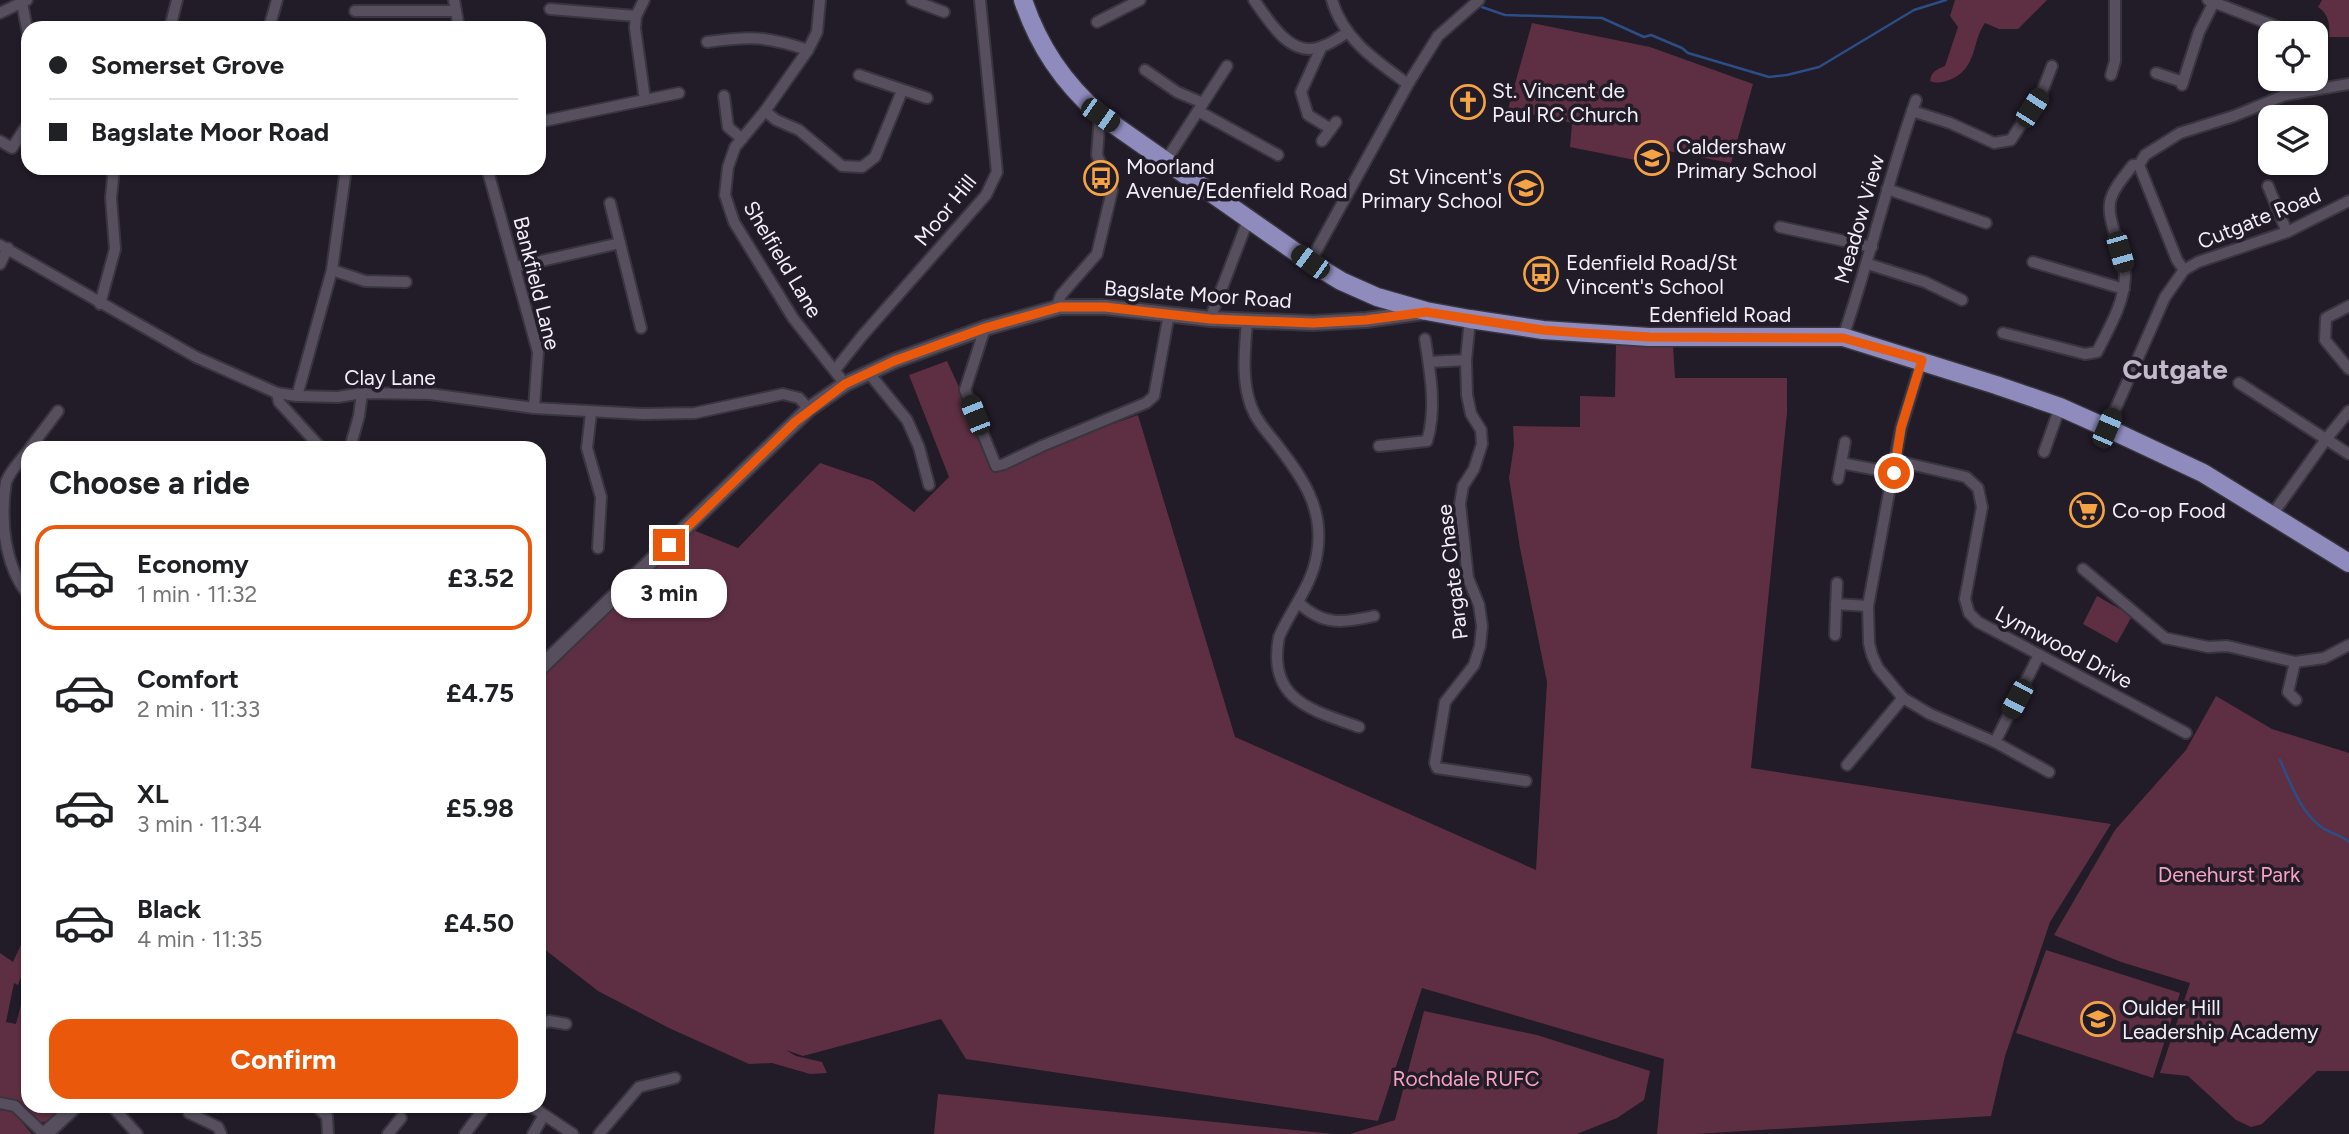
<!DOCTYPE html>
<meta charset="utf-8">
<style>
body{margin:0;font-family:Figtree,sans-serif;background:#f6f6f6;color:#202124;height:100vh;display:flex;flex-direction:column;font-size:26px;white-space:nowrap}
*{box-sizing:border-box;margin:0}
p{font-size:23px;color:#757577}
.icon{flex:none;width:38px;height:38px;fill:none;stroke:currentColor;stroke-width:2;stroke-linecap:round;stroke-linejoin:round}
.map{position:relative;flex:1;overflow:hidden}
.details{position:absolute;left:21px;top:441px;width:525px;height:672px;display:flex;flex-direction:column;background:#fff;border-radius:21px;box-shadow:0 2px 5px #0004}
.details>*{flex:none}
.top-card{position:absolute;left:21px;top:21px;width:525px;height:154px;border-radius:21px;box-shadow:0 2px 5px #0004;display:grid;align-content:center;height:154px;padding:0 28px;background:#fff}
.tools{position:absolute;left:2258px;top:21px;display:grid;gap:14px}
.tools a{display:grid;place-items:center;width:70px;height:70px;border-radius:14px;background:#fff;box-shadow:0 2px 5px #0004;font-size:35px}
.end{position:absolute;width:32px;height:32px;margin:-16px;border:9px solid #ea580c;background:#fff;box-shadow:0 0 0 4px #fff}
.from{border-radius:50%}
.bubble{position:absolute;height:49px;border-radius:21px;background:#fff;box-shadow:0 2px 5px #0004;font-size:23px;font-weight:700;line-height:49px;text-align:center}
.car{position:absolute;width:21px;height:42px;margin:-21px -10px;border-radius:9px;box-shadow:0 0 5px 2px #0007;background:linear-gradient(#222 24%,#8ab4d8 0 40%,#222 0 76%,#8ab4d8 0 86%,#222 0)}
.top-card b{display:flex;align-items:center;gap:24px;height:66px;font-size:26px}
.top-card b+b{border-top:2px solid #e0e0e0}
.top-card i{width:18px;height:18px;background:#202124}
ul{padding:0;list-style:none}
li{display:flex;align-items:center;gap:21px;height:105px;margin:0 14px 10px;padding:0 14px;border:4px solid transparent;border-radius:21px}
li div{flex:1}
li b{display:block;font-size:26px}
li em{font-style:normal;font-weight:700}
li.selected{border-color:#ea580c}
li>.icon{width:63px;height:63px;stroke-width:1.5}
h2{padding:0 28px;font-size:32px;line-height:84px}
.action{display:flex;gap:14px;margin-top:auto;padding:14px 28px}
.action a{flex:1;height:80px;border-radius:21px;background:#ea580c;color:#fff;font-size:28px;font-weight:700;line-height:80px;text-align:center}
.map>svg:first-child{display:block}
.green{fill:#5e2f42}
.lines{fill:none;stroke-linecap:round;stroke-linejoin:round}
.stream{stroke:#2b4e86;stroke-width:2.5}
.minor-casing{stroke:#39353f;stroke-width:14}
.tertiary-casing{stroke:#39353f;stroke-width:18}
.primary-casing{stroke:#39353f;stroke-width:21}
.minor{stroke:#574f5e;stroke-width:10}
.tertiary{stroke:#574f5e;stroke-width:14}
.primary{stroke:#8f8cbd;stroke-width:18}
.route{stroke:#ea580c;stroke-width:9}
.labels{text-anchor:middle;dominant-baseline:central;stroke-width:7;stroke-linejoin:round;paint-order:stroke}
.poi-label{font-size:21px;fill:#f3eff8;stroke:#221b28;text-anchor:start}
.street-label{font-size:21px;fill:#f3eff8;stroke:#221b28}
.park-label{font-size:21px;fill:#f6a2c2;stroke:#221b28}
.district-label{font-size:28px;font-weight:bold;fill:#c2bacb;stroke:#221b28}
</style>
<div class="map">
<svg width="2349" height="1134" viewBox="0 0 2349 1134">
<rect width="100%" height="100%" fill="#221b28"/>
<g class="green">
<path d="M1955 0H2047L2018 29H1999L1985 23C1971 43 1978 66 1952 79 1945 82 1937 84 1930 81 1931 72 1937 69 1945 66L1958 27 1950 16Z"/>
<path d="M2322 0H2349V37H2329C2330 25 2329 14 2318 7Z"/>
<polygon points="1532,23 1650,47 1753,84 1731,163 1658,149 1655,164 1570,147 1572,123 1508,109"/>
<polygon points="1616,344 1673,345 1675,378 1787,378 1787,413 1751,768 2111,824 2050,922 2005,1056 1991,1116 1696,1134 1657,1134 1664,1059 1422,988 1378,1121 966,1059 941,1019 803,1056 786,1050 796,1056 822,1062 827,1073 810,1074 772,1063 749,1064 669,1028 598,991 539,945 539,677 693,530 738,548 820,463 873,481 914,512 949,477 909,375 947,361 997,470 1045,448 1138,415 1235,737 1536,870 1547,682 1520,548 1509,478 1514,445 1513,426 1580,427 1580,396 1615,397"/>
<polygon points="2097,596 2132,616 2117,643 2083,624"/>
<polygon points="2216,696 2272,729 2349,753 2349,1071 2317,1071 2262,1124 2251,1127 2236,1120 2188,1076 2160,1073 2190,983 2121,962 2054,935 2115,830 2186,750"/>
<polygon points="28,930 28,959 18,985 14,983 6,1022 16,1024 25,989 28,989 28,1106 63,1106 47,1121 39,1123 0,1100 0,953 13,962"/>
<polygon points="2046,950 2180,993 2153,1078 2016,1033"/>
<polygon points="1424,1011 1537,1035 1650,1071 1644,1100 1617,1118 1577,1134 1350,1134 1395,1120"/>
<polygon points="938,1094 1333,1134 934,1134"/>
<polygon points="0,1110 13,1112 32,1134 0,1134"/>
</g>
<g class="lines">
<g class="stream">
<polyline points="1479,6 1505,15 1602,18 1644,37 1651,35 1682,48 1688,53 1769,77 1787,75 1819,67 1914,10 1946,0"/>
<path d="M2280 760C2290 782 2300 811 2320 826 2328 833 2340 834 2349 842"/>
</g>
<g class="minor-casing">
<g id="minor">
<polyline points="454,0 459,28"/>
<polyline points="644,0 636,16 635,28 645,100"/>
<polyline points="820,0 817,32 808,50 765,111 735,147 728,167 725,195 734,222 793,318 845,384"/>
<polyline points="912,0 944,12"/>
<path d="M1254 0C1270 22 1291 60 1323 46 1332 43 1340 37 1348 32"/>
<path d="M1332 0C1343 39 1376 61 1408 84"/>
<polyline points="2208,0 2293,33"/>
<polyline points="22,3 28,34"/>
<polyline points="550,9 636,16"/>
<polyline points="355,11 456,11"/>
<polyline points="0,13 27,0"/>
<polyline points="1097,22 1140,0"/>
<polyline points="170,28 177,0"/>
<polyline points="269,28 277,0"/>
<path d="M707 42C750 36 766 36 808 50"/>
<polyline points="1321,48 1301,92 1308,115 1331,129"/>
<polyline points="1145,70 1177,92 1203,103"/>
<polyline points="2156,73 2183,82"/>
<polyline points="859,75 927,98"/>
<polyline points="2111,75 2115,61 2115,0"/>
<polyline points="2182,85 2199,32 2214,2"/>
<polyline points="2285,95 2284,87 2286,79"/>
<polyline points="724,96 728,127 742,139"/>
<polyline points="765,111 776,120 799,130 842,166 862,167 875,157 902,91"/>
<polyline points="1198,111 1278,155"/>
<polyline points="1912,111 1950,123 1994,143 2011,140 2042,92 2052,66"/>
<polyline points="539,122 679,93"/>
<polyline points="0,141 12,148 25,128"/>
<polyline points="1322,141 1336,122"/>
<polyline points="1165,162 1227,66"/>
<polyline points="487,168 538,352 534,408"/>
<polyline points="2268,186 2287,232"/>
<polyline points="1887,189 1986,223"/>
<polyline points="610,203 641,328"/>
<polyline points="1780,227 1872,247"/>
<polyline points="0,245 196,357 277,393 297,396 338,397 362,393 430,394 534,408 643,414 695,413 783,394 799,398 809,409"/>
<polyline points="1310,262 1408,84 1438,36 1479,0"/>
<polyline points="2033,262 2124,289"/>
<polyline points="0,264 8,248"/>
<polyline points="1868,264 1925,282 1962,300"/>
<polyline points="515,267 620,243"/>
<polyline points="332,270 365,281 406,282"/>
<polyline points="2184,270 2198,262 2287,232 2349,201"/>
<polyline points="100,304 115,249 111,198 114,168"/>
<polyline points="2349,306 2326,318 2325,340 2349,369"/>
<polyline points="1060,307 1058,303 1061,295 1097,254 1112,191 1097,155 1100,115"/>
<polyline points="1210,319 1248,220"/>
<polyline points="1470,319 1466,360 1467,395 1471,414 1481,430 1482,444 1474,469 1463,486 1460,504 1468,578 1479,605 1482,626 1480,646 1474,665 1445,702 1435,763 1437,768 1526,781"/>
<path d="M1247 321C1245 349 1241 379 1251 406 1256 420 1266 431 1275 442 1302 477 1325 508 1317 554 1312 586 1291 609 1279 637 1267 700 1311 710 1359 727"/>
<polyline points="985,328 965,390 996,466 1004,464 1042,446 1146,403 1154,396 1169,314"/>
<path d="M2003 333 2085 354 2097 352C2109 328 2124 304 2125 276 2125 267 2121 258 2119 249 2106 203 2103 202 2133 165H2139L2145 155 2180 133 2234 116 2285 95 2349 84"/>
<path d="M1843 337C1870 259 1888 178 1916 100"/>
<polyline points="1922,360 1901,428 1868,606 1869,643 1872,655 1878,668 1903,698 1930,714 1995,742 2049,772"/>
<polyline points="1429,362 1466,360"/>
<polyline points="835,370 862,336 986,195 997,172 980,0"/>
<polyline points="868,372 907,420 919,447 929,485"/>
<polyline points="2239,383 2349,454"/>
<polyline points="277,393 279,402 321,448"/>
<polyline points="297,396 332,270 346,168"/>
<polyline points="591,413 587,448 601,497 598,548"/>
<polyline points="2107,428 2165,297 2184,270 2177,260 2139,165"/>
<path d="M1379 446 1427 441C1437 410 1430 371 1425 339"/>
<polyline points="30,448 58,411"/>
<polyline points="350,448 359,416 362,393"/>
<path d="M28 451C21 460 10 471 6 482 0 520 4 564 28 595"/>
<polyline points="2044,452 2060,407"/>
<polyline points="1897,461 1966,477 1978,488 1982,507 1965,599 1969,613 1978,622 2186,733"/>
<polyline points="1841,463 1894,473"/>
<polyline points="1838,479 1845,442"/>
<polyline points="2272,515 2327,438 2349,411"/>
<polyline points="2083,569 2165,638 2208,647 2227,646 2295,662 2324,658 2349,645"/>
<path d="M1298 602C1322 626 1344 623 1374 616"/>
<polyline points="1836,604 1868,606"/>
<polyline points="1835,635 1837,583"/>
<polyline points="2295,662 2288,692 2296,700"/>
<polyline points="1995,742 2039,655"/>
<polyline points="1847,765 1903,698"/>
<polyline points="539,1025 549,1021 566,1024"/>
<polyline points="0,1103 15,1106 44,1134"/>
<polyline points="112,1106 137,1134"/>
<polyline points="316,1106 327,1116 328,1134"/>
<polyline points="531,1106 573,1134"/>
<polyline points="189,1113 218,1127 221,1134"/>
<polyline points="388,1134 401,1118"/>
<polyline points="465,1134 482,1111 483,1106"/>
<polyline points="533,1134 544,1115"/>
<polyline points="599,1134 639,1087 675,1078"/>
</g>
</g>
<g class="tertiary-casing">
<g id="tertiary">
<polyline points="539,669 809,409 845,384 894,361 985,328 1060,307 1105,307 1210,319 1313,323 1366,320 1424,312"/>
<polyline points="45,1134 75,1106"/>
</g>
</g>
<g class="primary-casing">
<path id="primary" d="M1023 0C1039 47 1063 82 1100 115L1310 262 1341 281 1377 297 1426 311 1470 319 1543 330 1649 337H1843L1996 385 2060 407 2107 428 2203 473 2349 563"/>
</g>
<use href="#minor" class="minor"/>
<use href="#tertiary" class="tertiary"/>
<use href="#primary" class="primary"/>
</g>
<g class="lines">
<polyline class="route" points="669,545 795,422 845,384 894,361 985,328 1060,307 1105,307 1210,319 1313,323 1366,320 1426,312 1543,330 1581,333 1650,337 1843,338 1922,360 1901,428 1894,473"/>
</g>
<defs>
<g id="church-ring" transform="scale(1.75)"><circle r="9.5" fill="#221b28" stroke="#f4a444" stroke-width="1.5"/><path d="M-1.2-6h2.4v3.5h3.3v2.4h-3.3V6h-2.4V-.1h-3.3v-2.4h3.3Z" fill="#f4a444"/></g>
<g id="school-ring" transform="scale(1.75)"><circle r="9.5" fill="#221b28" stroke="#f4a444" stroke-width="1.5"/><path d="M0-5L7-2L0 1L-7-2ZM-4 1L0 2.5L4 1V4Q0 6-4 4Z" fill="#f4a444"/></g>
<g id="bus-ring" transform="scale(1.75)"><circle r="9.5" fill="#221b28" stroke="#f4a444" stroke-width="1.5"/><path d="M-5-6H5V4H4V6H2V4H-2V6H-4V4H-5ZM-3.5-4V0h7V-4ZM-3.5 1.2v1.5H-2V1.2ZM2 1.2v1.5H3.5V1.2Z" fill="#f4a444"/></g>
<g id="supermarket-ring" transform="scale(1.75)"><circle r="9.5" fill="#221b28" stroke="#f4a444" stroke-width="1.5"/><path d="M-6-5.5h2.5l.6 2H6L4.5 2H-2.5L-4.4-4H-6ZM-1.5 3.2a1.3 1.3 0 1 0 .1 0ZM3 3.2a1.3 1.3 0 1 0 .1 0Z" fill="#f4a444"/></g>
</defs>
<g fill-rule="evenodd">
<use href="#church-ring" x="1468" y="102"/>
<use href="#school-ring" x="1652" y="158"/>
<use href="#bus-ring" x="1101" y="178"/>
<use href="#school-ring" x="1526" y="188"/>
<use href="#bus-ring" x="1541" y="274"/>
<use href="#supermarket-ring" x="2087" y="510"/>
<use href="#school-ring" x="2098" y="1019"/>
</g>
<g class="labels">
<g class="poi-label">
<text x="1492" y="90">St. Vincent de<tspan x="1492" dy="24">Paul RC Church</tspan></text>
<text x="1676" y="146">Caldershaw<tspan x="1676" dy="24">Primary School</tspan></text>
<text x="1126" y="166">Moorland<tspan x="1126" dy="24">Avenue/Edenfield Road</tspan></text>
<text x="1502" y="176" text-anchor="end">St Vincent's<tspan x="1502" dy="24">Primary School</tspan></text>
<text x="1566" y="262">Edenfield Road/St<tspan x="1566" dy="24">Vincent's School</tspan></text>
<text x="2112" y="510">Co-op Food</text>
<text x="2122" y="1007">Oulder Hill<tspan x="2122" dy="24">Leadership Academy</tspan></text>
</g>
<g class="street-label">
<text transform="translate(945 210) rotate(-51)">Moor Hill</text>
<text transform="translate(2259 218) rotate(-22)">Cutgate Road</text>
<text transform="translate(1859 219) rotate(-74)">Meadow View</text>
<text transform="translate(783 259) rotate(59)">Shelfield Lane</text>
<text transform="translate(537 283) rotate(76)">Bankfield Lane</text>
<text transform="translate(1198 294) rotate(4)">Bagslate Moor Road</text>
<text x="1720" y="314">Edenfield Road</text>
<text x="390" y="377">Clay Lane</text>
<text transform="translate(1452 572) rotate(-97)">Pargate Chase</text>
<text transform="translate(2064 647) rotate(28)">Lynnwood Drive</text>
</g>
<g class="park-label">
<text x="2229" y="874">Denehurst Park</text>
<text x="1466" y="1078">Rochdale RUFC</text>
</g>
<g class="district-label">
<text x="2175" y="369">Cutgate</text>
</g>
</g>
</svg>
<div class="tools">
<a><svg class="icon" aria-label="locate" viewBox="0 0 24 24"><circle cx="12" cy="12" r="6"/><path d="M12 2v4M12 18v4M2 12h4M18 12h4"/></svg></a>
<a><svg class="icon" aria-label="layers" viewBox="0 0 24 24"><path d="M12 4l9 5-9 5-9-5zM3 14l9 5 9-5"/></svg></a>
</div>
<i class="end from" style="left:1894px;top:473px"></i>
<i class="end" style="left:669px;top:545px"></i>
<div class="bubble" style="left:611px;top:569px;width:116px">3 min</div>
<i class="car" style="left:2032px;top:108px;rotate:33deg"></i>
<i class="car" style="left:1100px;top:115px;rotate:125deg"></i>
<i class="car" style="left:2120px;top:252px;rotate:164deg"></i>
<i class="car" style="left:1310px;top:262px;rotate:306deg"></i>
<i class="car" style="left:975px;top:415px;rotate:338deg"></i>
<i class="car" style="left:2107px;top:428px;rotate:23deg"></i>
<i class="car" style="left:2017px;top:699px;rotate:208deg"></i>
<div class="top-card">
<b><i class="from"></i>Somerset Grove</b>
<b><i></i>Bagslate Moor Road</b>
</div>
<section class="details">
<h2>Choose a ride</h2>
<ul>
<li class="selected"><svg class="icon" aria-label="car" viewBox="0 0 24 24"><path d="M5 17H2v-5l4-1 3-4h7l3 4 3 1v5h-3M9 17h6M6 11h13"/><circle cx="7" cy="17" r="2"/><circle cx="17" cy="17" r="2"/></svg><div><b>Economy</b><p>1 min · 11:32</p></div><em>£3.52</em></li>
<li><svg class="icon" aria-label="car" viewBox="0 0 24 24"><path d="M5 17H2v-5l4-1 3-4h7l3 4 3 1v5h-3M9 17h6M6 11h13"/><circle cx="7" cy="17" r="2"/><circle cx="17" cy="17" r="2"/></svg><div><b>Comfort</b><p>2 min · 11:33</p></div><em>£4.75</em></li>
<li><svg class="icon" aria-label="car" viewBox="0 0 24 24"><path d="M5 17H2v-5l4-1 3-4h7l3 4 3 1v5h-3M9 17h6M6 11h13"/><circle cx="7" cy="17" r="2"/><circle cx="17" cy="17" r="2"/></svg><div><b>XL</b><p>3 min · 11:34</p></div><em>£5.98</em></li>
<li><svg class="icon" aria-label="car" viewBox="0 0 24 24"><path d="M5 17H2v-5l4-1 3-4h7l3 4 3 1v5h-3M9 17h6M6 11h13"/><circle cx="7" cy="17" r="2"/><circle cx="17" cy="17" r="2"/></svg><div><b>Black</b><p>4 min · 11:35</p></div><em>£4.50</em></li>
</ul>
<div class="action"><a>Confirm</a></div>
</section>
</div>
